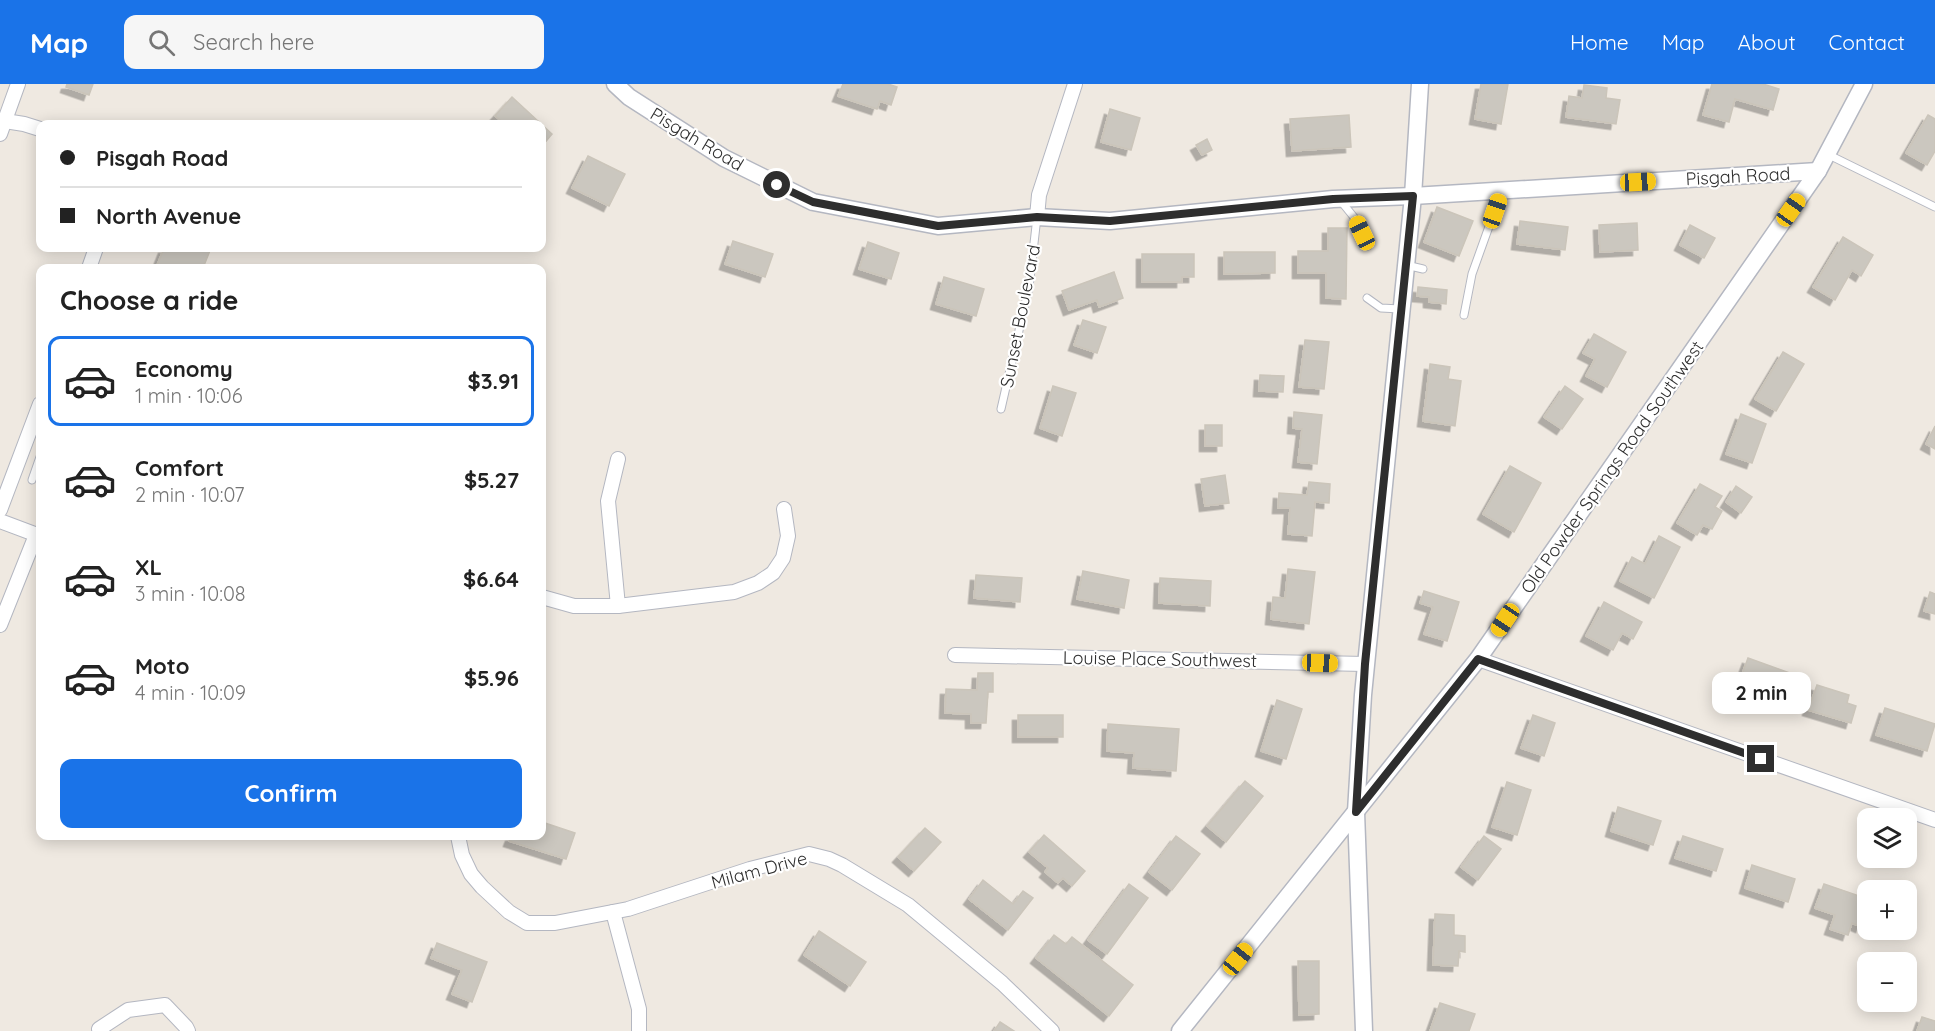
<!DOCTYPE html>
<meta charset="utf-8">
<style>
body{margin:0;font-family:Quicksand,sans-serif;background:#f6f6f6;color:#222;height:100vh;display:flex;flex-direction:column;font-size:22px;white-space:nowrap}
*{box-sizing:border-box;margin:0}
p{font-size:20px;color:#767676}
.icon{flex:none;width:33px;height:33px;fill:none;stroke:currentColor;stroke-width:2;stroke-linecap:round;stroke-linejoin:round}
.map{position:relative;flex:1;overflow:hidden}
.side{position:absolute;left:36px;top:180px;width:510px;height:576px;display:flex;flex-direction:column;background:#fff;border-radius:12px;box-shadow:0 3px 15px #0003}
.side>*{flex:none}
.hud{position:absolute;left:36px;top:36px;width:510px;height:132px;border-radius:12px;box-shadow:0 3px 15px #0003;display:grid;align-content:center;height:132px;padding:0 24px;background:#fff}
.fabs{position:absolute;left:1857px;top:724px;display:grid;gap:12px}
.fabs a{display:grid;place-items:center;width:60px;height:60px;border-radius:12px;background:#fff;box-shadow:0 3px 15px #0003;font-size:30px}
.end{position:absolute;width:27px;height:27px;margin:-14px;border:8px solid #2e2e2e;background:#fff;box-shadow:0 0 0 3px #fff}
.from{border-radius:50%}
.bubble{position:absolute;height:42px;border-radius:12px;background:#fff;box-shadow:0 3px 15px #0003;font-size:20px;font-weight:700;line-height:42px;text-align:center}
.car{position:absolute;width:18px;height:36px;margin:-18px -9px;border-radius:8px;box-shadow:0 0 4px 2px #0007;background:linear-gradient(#f5c518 24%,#345 0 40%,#f5c518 0 76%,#345 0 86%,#f5c518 0)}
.hud b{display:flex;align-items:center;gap:21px;height:57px;font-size:22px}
.hud b+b{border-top:2px solid #e0e0e0}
.hud i{width:15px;height:15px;background:#222}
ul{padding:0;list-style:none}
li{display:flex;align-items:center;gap:18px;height:90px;margin:0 12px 9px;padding:0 12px;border:3px solid transparent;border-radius:12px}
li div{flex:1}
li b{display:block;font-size:22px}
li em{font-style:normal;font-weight:700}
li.on{border-color:#1a73e8}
li>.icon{width:54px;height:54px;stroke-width:1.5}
h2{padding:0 24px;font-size:27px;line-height:72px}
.action{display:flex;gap:12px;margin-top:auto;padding:12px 24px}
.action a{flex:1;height:69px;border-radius:12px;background:#1a73e8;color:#fff;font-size:24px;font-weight:700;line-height:69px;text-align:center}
header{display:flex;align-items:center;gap:36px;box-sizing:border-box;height:84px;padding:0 30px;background:#1a73e8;color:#fff}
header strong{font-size:28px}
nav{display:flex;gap:33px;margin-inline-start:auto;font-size:21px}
.search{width:420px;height:54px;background:#f6f6f6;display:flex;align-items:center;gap:15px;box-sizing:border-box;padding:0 21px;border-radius:12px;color:#767676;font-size:22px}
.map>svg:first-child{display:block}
.building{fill:#cbc7bf;stroke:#cbc5ba;stroke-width:1.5;filter:url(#shadow)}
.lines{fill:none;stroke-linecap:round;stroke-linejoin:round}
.service-casing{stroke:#b4b7c1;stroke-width:9}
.minor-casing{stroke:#b4b7c1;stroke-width:16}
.tertiary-casing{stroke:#b4b7c1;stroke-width:19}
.service{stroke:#fff;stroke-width:7}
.minor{stroke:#fff;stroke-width:14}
.tertiary{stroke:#fff;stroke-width:16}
.route{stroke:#2e2e2e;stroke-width:8}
.labels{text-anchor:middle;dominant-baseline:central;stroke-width:4.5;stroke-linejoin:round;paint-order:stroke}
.street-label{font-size:18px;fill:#2e2e2e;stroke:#fff}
</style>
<header>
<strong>Map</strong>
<div class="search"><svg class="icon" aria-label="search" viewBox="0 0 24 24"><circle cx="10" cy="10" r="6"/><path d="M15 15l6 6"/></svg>Search here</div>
<nav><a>Home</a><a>Map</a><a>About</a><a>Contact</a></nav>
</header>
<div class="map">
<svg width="1935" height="947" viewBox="0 0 1935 947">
<defs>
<filter id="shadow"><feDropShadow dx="-5.5" dy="5.5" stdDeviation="0" flood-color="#0004"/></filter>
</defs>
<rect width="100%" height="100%" fill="#efe9e1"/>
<g class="building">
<polygon points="67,0 93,0 89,11 66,3"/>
<polygon points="843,0 888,0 897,3 891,21 880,17 877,25 838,12"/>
<polygon points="1481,0 1508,0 1501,40 1475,35"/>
<polygon points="1712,0 1763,0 1779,5 1773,26 1735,15 1729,38 1703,31"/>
<polygon points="1584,1 1607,4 1606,14 1620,16 1616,40 1566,33 1569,12 1582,14"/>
<polygon points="512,13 552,50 542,62 542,40 505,40 495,32"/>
<polygon points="1110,25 1140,34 1131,66 1101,58"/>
<polygon points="1349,31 1351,63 1292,67 1290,35"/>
<polygon points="1928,31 1935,35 1935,67 1927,81 1906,69"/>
<polygon points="1207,55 1212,66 1202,71 1196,61"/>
<polygon points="588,72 625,90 609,122 572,104"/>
<polygon points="1437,123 1473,137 1459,172 1424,158"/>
<polygon points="1520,137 1568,143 1565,166 1517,160"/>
<polygon points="1637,139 1638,166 1600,168 1599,141"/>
<polygon points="1690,141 1715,154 1704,174 1680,161"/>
<polygon points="1328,144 1347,144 1346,215 1326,214 1326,189 1298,189 1298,167 1328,167"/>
<polygon points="1843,153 1873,171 1861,192 1852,186 1835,216 1813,203"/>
<polygon points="733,157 773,170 765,193 725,180"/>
<polygon points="868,158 899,169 891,195 859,185"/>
<polygon points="164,164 211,164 203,184 156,184"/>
<polygon points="1224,168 1275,168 1275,189 1224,190"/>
<polygon points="1142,170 1194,170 1194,193 1182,193 1182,198 1142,198"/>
<polygon points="1114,188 1123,214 1099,223 1097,216 1069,226 1062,207"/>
<polygon points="944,193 984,205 976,232 936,220"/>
<polygon points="1418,203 1447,206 1446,220 1429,218 1429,213 1417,212"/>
<polygon points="1083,236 1106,243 1097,269 1074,261"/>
<polygon points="1594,250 1626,268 1607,303 1586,292 1595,275 1583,269"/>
<polygon points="1305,256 1329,258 1324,305 1299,303"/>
<polygon points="1783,268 1804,280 1776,327 1755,315"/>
<polygon points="1430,280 1450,283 1448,295 1461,297 1455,342 1423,337"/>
<polygon points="1260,291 1284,292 1283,308 1259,307"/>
<polygon points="1053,302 1076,309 1062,352 1040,344"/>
<polygon points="1565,302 1583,315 1562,345 1544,333"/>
<polygon points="1294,328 1322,331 1317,380 1298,378 1302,345 1293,344"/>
<polygon points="1741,330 1766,340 1752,379 1726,370"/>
<rect x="1205" y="341" width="17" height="21"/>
<polygon points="1935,342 1935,365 1926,360"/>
<polygon points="1510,382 1541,399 1514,448 1483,430"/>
<polygon points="1225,391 1229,419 1205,422 1201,395"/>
<polygon points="1309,398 1330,400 1329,419 1315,418 1312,452 1288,450 1290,424 1278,424 1279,409 1307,411"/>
<polygon points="1700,400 1722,412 1715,423 1722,427 1712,445 1703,441 1697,451 1677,439"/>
<polygon points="1736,402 1752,413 1741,429 1726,418"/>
<polygon points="1659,452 1680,463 1654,514 1620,497 1632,473 1645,480"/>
<polygon points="1288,485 1315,488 1309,540 1271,535 1273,513 1285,514"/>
<polygon points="1083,487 1129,496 1124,524 1077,515"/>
<polygon points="976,491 1022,494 1020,518 974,514"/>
<polygon points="1160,494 1211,497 1210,522 1159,519"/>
<polygon points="1424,507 1459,518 1447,557 1424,550 1433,523 1420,519"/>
<polygon points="1930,508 1935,510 1935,530 1924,527"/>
<polygon points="1604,518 1642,538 1633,555 1622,549 1613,566 1586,552"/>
<polygon points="1748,574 1798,592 1790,614 1762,604 1760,612 1737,604"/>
<polygon points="978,589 993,589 993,608 988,608 986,639 971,639 971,630 945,629 946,605 977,606"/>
<polygon points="1817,601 1849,611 1847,619 1856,622 1851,639 1808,626"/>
<polygon points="1277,616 1302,625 1286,675 1261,667"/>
<polygon points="1885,624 1935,640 1927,667 1876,651"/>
<rect x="1018" y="631" width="45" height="22"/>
<polygon points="1533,631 1555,639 1544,672 1521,664"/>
<polygon points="1108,640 1179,645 1176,687 1133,684 1134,669 1107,667"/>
<polygon points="1245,697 1263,712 1226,758 1207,742"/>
<polygon points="1507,698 1531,706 1517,751 1492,743"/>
<polygon points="1618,723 1661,737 1653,761 1611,747"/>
<polygon points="542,738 575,749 566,775 509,757 511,752 542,752"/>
<polygon points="925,744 941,758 914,787 898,773"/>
<polygon points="1044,751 1085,787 1072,802 1063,794 1058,799 1045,788 1048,784 1029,768"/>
<polygon points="1176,752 1200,770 1172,806 1149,788"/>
<polygon points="1484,752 1501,765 1478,796 1461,783"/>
<polygon points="1683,752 1723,765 1716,787 1675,774"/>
<polygon points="1752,781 1795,795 1788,818 1745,804"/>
<polygon points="983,796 1013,820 1023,807 1033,814 1008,846 969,815"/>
<polygon points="1129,800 1148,814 1107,870 1088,856"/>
<polygon points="1824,800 1868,815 1868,825 1861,843 1852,839 1848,851 1830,845 1835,831 1815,824"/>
<polygon points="1435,830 1454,831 1454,851 1465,852 1465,868 1459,867 1458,882 1433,881"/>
<polygon points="819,847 866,878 850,902 804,871"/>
<polygon points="1054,851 1066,860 1072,853 1133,901 1109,932 1036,874"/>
<polygon points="437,859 487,878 472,918 452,910 462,886 431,874"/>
<polygon points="1298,877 1319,877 1319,930 1299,931"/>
<polygon points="1440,919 1475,930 1469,947 1430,947"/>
<polygon points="1922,933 1935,937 1935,947 1917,947"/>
<polygon points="1000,938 1014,947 994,947"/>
</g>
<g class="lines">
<g class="service-casing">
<g id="service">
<polyline points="1827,70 1935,123"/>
<polyline points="1340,116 1357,137 1368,162"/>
<polyline points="1406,181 1423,185"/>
<polyline points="1367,214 1381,224 1400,225"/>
<polyline points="1464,231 1472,190 1501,109"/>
<polyline points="1001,325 1029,203 1037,133"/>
<polyline points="32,396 40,373"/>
</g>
</g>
<g class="minor-casing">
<g id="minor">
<polyline points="5,37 24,40 40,45"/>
<polyline points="0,50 18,0"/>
<polyline points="1037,133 1039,111 1075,0"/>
<polyline points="89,184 96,164"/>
<polyline points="0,426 40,320"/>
<polyline points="0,437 40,452"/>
<polyline points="542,513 574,522 618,522 734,508 758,499 773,489 783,474 788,452 784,425"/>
<polyline points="618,522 608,417 618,375"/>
<polyline points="0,541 36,451"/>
<polyline points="955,571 1365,580"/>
<polyline points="1478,575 1935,736"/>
<polyline points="458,752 462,771 471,790 482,803 509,828 527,839 555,839 628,825 750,785 809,770 829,775 842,781 908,821 1002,899 1052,947"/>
<polyline points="613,828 639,925 639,947"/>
<polyline points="100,947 99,945 128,926 165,921 186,943 188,947"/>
</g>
</g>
<g class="tertiary-casing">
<g id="tertiary">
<polyline points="615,0 629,13 724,74 813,118 938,142 1037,133 1110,137 1333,115 1413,112 1818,87"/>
<polyline points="1180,947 1478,575 1818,87 1864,0"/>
<polyline points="1364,947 1356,728 1363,611 1413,112 1420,0"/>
</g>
</g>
<use href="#service" class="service"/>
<use href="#minor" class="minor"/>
<use href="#tertiary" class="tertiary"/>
</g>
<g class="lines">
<polyline class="route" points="777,101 813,118 938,142 1037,133 1110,137 1333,115 1413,112 1365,580 1356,728 1478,575 1761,675"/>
</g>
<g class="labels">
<g class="street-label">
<text transform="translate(697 55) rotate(31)">Pisgah Road</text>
<text transform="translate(1738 92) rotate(-3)">Pisgah Road</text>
<text transform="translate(1020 232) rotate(-79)">Sunset Boulevard</text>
<text transform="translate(1612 383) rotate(-55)">Old Powder Springs Road Southwest</text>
<text transform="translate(1160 575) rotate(1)">Louise Place Southwest</text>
<text transform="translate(759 786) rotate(-15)">Milam Drive</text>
</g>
</g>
</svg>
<div class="fabs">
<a><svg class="icon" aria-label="layers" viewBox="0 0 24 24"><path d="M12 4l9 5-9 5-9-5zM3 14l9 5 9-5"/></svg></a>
<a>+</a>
<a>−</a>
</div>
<i class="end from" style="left:777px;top:101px"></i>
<i class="end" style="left:1761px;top:675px"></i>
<div class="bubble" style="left:1712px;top:588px;width:99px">2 min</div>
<i class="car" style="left:1638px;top:98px;rotate:87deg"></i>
<i class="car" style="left:1791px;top:126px;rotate:35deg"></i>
<i class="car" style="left:1495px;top:127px;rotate:19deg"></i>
<i class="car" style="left:1362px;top:149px;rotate:335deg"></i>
<i class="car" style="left:1505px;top:536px;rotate:214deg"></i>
<i class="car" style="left:1320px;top:579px;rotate:92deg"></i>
<i class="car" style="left:1238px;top:875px;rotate:39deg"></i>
<div class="hud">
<b><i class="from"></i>Pisgah Road</b>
<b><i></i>North Avenue</b>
</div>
<section class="side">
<h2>Choose a ride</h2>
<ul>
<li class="on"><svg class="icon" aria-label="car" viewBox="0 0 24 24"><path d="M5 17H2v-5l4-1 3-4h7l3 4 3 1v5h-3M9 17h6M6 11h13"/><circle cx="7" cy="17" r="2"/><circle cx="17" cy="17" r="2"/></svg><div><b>Economy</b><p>1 min · 10:06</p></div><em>$3.91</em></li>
<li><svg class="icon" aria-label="car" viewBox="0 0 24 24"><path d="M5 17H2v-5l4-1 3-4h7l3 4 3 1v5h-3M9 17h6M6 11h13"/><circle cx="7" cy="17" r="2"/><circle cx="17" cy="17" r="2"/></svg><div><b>Comfort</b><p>2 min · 10:07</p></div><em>$5.27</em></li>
<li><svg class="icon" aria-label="car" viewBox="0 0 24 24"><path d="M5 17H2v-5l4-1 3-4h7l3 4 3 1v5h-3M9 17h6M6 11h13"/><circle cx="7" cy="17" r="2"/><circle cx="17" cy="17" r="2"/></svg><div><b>XL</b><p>3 min · 10:08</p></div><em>$6.64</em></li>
<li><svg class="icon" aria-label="car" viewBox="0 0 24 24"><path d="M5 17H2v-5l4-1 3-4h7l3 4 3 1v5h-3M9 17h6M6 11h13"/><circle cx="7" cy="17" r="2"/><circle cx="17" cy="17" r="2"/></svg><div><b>Moto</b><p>4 min · 10:09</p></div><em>$5.96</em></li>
</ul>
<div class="action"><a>Confirm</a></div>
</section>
</div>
